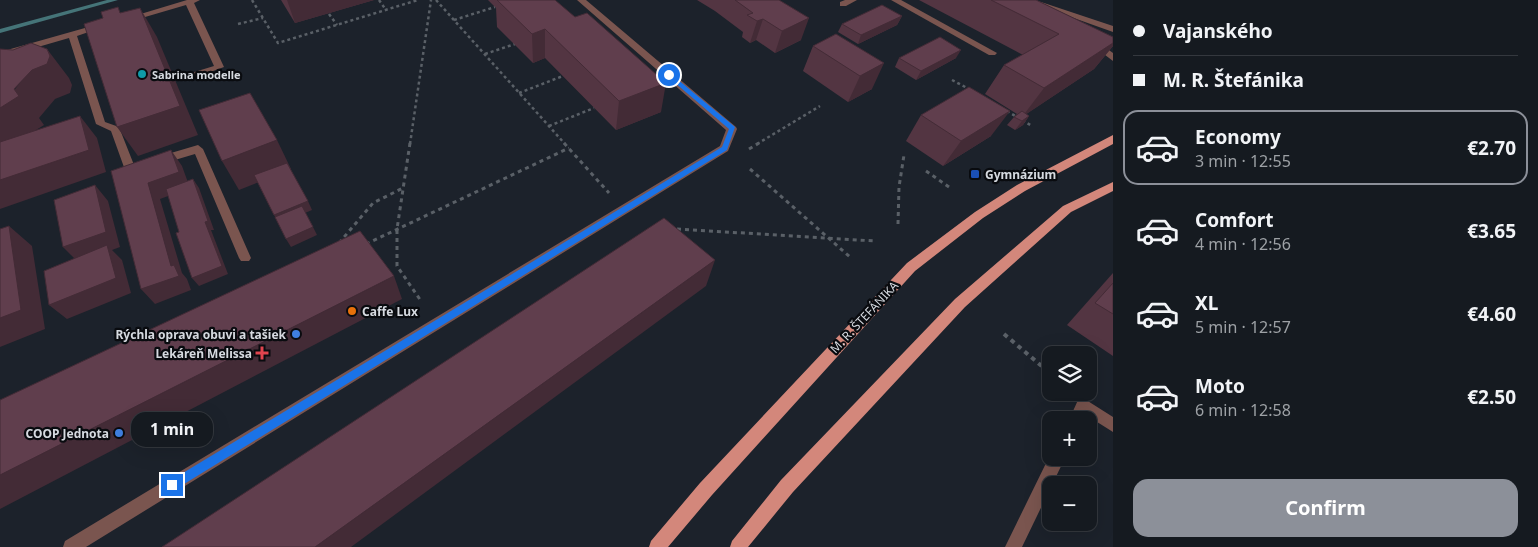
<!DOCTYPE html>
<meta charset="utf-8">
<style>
body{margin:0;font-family:"Noto Sans",sans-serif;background:#22272d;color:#f1f3f6;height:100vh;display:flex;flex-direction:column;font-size:19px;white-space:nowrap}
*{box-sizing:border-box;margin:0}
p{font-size:16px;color:#9da1a5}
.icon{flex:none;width:28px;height:28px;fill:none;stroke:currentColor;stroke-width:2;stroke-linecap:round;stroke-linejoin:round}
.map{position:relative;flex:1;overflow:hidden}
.panel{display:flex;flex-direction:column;background:#151a20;width:425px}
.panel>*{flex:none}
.guide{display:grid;align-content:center;height:110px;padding:0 20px;background:#151a20}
.fabs{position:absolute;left:1042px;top:346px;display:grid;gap:10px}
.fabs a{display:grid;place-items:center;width:55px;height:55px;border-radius:10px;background:#151a20;box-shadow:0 5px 20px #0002,0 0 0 1px #34383e;font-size:25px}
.end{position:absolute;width:22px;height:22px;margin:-11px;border:6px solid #1a73e8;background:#fff;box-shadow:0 0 0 2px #fff}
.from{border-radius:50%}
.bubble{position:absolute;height:35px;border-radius:15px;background:#151a20;box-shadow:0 5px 20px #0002,0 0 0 1px #34383e;font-size:16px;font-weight:700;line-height:35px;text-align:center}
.guide b{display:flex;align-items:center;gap:18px;height:48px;font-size:19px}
.guide b+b{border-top:1px solid #34383e}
.guide i{width:12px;height:12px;background:#f1f3f6}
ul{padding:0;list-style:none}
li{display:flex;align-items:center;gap:15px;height:75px;margin:0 10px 8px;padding:0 10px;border:2px solid transparent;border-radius:15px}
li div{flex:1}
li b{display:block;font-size:19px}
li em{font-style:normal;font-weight:700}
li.on{border-color:#8c9099}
li>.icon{width:45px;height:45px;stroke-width:1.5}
.cta{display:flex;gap:10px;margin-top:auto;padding:10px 20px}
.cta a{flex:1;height:58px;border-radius:15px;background:#8c9099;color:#fff;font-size:20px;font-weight:700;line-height:58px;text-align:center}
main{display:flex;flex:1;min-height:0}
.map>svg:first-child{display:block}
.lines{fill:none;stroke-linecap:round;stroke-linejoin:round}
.stream{fill:#457478;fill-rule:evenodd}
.path-far2{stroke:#5a6067;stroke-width:2.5;stroke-dasharray:3 3;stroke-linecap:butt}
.path-far1{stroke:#5a6067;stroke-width:3;stroke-dasharray:4 4;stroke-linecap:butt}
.path{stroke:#5a6067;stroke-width:4;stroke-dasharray:4.5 4.5;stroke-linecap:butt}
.minor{fill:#7a554f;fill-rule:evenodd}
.major{fill:#d3877b;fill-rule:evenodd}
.wall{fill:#533542}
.shaded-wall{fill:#432b36}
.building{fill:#603e4d;stroke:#432b36}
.route{fill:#1a73e8}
.culture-dot{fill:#0f9aa8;stroke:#090b0f;stroke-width:2}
.transit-dot{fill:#1a4fb4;stroke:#090b0f;stroke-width:2}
.food-dot{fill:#e8710a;stroke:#090b0f;stroke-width:2}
.shop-dot{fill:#3f7fe0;stroke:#090b0f;stroke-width:2}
.health-dot{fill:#e0444e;stroke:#090b0f;stroke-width:2}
.labels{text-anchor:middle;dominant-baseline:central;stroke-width:4.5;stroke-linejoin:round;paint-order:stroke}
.far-poi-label{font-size:11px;font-weight:bold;fill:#d6dae0;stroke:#090b0f;text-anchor:start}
.poi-label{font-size:12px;font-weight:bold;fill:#d6dae0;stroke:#090b0f;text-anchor:end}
.street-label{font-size:12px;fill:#d6dae0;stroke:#090b0f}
</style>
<main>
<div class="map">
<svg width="1113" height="547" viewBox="0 0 1113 547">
<rect width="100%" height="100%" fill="#1c222b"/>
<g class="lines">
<polygon class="stream" points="107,0 118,0 0,33 0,29"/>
<g class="path-far2">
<polyline points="252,0 278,43 418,0"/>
<polyline points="379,0 386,10"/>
<polyline points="436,0 565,144"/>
<polyline points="329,14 337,25"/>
<polyline points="454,20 495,7"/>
<polyline points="238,24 263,18"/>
<polyline points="485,54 515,44"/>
<polyline points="952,80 969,89"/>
<polyline points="519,93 563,76"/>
<polyline points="1007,111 1032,126"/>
<polyline points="549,126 594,108"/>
<polyline points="410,144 431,0"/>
<polyline points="757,144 820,106"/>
</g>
<g class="path-far1">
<polyline points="410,143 397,229 397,266 421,301"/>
<polyline points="564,143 609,193"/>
<polyline points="749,149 759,143"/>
<polyline points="750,169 850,257"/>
<polyline points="926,171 949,187"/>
<polyline points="898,224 899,187 904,155"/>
<polyline points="677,229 875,241"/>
<polyline points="339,243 373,203 403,188"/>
<polyline points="366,244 569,148"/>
</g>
<polyline class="path" points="1004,334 1051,374"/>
<g class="minor">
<polygon points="187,0 200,0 194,3 224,67 194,78 189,75 191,73 214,66 186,5 128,22 124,19"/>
<polygon points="577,0 586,0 736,127 737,129 728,151 86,547 63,547 65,541 720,146 726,130"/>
<polygon points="845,0 857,0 846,6 840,6 840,2"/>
<polygon points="891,0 901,0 997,53 995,55 989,55"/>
<polygon points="1023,0 1035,0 1113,26 1113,32"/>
<polygon points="99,24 106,26 77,36 105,122 119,127 134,165 139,163 144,167 143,170 130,174 125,170 111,131 96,124 69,38 0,58 0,52"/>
<polygon points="1095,40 1113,53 1113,61 1092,45 1090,43"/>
<polygon points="198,145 203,149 251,258 249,261 241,261 239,258 195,154 158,165 153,161 154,158"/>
<polygon points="1083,398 1113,417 1113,432 1086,415 1083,420 1069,420 1078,400"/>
<polygon points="1051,453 1051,458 1065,458 1022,547 1005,547"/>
</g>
<g class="major">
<polygon points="1113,135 1113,144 1025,191 983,218 915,271 712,495 668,547 649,547 651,541 700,483 907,263 975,212 1017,185"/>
<polygon points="1113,182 1113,191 1071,212 965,307 793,492 748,547 730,547 732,541 781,480 955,299 1063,206"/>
</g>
</g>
<g class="wall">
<polygon points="281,0 374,0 295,23"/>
<polygon points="488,0 555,0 661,112 616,130 545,58 533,63 497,27 496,8"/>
<polygon points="697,0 779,0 801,40 775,53 756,40 750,43 742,37 743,32 715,11"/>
<polygon points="919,0 1036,0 1113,37 1113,46 1094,69 1026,114 1029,116 1023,125 1015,130 1007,125 1014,117 1017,114 985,94 1004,65 1023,55"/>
<polygon points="902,16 897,25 858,44 838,32 842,24"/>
<polygon points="836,34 872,89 848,102 803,71 813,46"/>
<polygon points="899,58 956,58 916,80 895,67"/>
<polygon points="921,115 991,136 943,166 906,141"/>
<polygon points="1113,273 1113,356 1067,325"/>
</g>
<g class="shaded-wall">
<polygon points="287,0 374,0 295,23"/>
<polygon points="140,8 157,37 198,135 138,156 117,127"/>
<polygon points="902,16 897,25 858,44 861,35"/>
<polygon points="809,18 801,40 775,53 782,31"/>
<polygon points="763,19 756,40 750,43 757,21"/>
<polygon points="545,29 545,58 533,63 532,34"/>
<polygon points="1113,43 1113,46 1094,69 1022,117 1044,88"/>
<polygon points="47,49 69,78 72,85 70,93 55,99 39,118 44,125 25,137 0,144 0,108"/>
<polygon points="961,50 956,58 916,80 921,71"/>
<polygon points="884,63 872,89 848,102 860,76"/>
<polygon points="666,83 661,112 616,130 619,101"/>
<polygon points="1010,111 991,136 943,166 961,141"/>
<polygon points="80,116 97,138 106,172 0,209 0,180"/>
<polygon points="1029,116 1023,125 1015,130 1022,121"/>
<polygon points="277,140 291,169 239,190 222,161"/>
<polygon points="171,150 182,166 190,188 160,199 182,273 187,279 191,290 155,304 141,289 171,266 148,183"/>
<polygon points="193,179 199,188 214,230 211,230 228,274 199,286 192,278 205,222"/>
<polygon points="95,185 108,201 120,247 112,250 122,260 131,293 67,319 49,305 78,262 63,247"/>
<polygon points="308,201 312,210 279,224 274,215"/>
<polygon points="9,226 32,246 45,329 0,347 0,318"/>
<polygon points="313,227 317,235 291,247 286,239"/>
<polygon points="715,260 706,286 351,547 315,547"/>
<polygon points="394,276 402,299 0,509 0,475"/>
</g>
<g class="building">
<polygon points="497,0 555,0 575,17 587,13 666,83 619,101 545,29 532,34"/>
<polygon points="735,0 779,0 809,18 782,31 763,19 757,21 747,15 753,13"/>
<polygon points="991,0 1036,0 1113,37 1113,43 1044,88 1004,65 1059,34"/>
<polygon points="882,5 902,16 861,35 842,24"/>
<polygon points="118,7 120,13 140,8 180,106 117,127 84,24 103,18 101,12"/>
<polygon points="836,34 884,63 860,76 813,46"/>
<polygon points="940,37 961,50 921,71 899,58"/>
<polygon points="31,43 47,49 50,56 47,64 32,70 14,89 19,96 0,108 0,49 13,50"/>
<polygon points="969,87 1010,111 961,141 921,115"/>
<polygon points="250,93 277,140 222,161 199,110"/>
<polygon points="1022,111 1029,116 1022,121 1014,117"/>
<polygon points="80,116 89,150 0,180 0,142"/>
<polygon points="171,150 179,172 148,183 171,266 174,265 179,276 141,289 111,171"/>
<polygon points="287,163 308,201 274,215 254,175"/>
<polygon points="193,179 208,221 205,222 222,266 192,278 176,233 179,232 166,189"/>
<polygon points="95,185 106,232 63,247 54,200"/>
<polygon points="302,206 313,227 286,239 275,217"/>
<polygon points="664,218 715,260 315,547 162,547"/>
<polygon points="9,226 21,310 0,318 0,229"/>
<polygon points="360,231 394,276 0,475 0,400"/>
<polygon points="107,245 116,278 49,305 44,271"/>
<polygon points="1113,283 1113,314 1095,303"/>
</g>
<polygon class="route" points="667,74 671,74 735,127 727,150 176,489 168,489 168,482 722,147 729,129 667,76"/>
<circle class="culture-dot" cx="142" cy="74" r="5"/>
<rect class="transit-dot" x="970" y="169" width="10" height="10" rx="2.5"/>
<circle class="food-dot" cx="352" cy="311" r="5"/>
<g class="shop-dot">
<circle cx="296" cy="334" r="5"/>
<circle cx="119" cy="433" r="5"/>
</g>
<path class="health-dot" d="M259.5 345.5h5v5h5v5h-5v5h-5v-5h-5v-5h5z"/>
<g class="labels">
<g class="far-poi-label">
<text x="152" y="74">Sabrina modelle</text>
</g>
<g class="poi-label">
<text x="985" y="174" text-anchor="start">Gymnázium</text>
<text x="362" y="311" text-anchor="start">Caffe Lux</text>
<text x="286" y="334">Rýchla oprava obuvi a tašiek</text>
<text x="252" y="353">Lekáreň Melissa</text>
<text x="109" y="433">COOP Jednota</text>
</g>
<g class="street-label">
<text transform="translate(864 317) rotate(-47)">M. R. ŠTEFÁNIKA</text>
</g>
</g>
</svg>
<div class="fabs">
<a><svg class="icon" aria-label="layers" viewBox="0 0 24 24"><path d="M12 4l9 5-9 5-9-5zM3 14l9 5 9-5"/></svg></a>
<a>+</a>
<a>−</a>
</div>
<i class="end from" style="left:669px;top:75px"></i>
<i class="end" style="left:172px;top:485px"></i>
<div class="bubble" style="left:131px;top:412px;width:82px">1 min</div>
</div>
<section class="panel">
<div class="guide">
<b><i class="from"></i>Vajanského</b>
<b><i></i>M. R. Štefánika</b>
</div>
<ul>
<li class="on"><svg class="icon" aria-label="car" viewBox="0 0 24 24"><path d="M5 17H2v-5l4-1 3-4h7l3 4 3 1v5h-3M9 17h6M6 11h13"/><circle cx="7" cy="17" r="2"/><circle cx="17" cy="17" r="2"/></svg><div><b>Economy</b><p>3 min · 12:55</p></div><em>€2.70</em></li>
<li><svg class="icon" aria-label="car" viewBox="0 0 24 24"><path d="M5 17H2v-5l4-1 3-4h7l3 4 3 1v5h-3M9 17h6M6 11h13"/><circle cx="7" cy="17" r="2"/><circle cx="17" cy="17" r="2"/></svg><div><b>Comfort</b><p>4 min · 12:56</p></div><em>€3.65</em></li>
<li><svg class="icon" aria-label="car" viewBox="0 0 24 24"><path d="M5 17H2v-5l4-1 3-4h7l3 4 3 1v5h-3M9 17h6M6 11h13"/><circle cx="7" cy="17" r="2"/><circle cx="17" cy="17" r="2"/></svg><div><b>XL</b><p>5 min · 12:57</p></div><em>€4.60</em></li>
<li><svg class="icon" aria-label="car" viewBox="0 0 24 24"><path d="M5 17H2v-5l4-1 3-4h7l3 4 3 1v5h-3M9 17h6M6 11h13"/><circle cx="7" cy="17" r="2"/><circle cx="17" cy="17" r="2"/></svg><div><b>Moto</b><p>6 min · 12:58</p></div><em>€2.50</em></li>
</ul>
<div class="cta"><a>Confirm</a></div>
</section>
</main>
